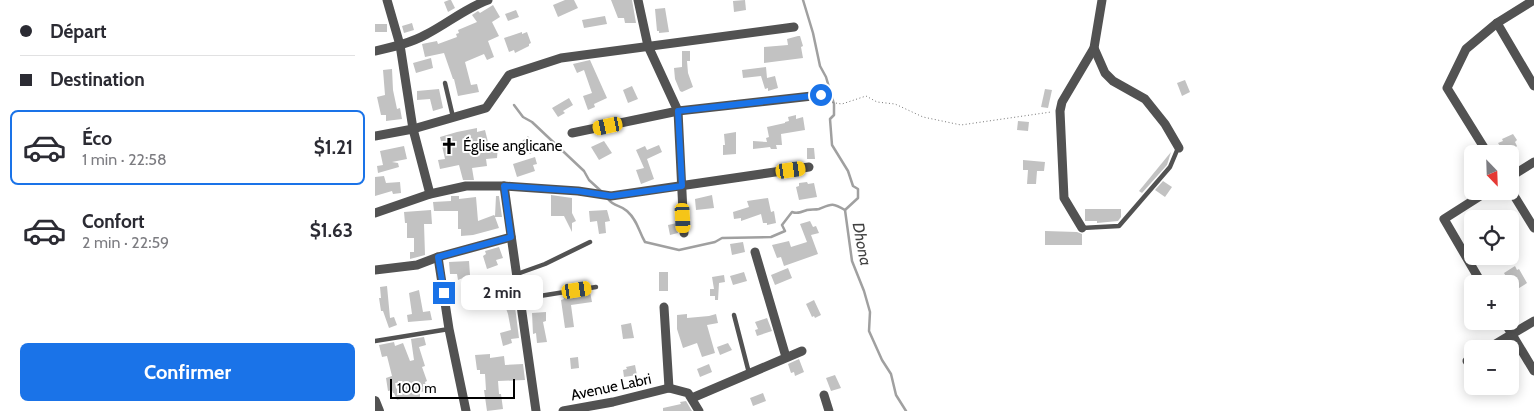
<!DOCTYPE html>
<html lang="fr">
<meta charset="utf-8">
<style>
body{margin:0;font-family:Cabin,sans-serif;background:#f7f7f7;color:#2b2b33;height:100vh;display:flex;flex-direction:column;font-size:19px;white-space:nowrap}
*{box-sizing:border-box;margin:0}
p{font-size:16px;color:#7c7c81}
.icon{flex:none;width:28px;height:28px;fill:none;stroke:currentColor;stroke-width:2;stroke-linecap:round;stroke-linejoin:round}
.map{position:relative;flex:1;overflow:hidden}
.sheet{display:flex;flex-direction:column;background:#fff;width:375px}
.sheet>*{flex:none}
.top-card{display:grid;align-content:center;height:110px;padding:0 20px;background:#fff}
.needle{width:32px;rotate:157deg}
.tools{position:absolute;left:1089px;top:145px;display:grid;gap:10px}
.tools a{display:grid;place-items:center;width:55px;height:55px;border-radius:8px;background:#fff;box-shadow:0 2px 12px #0003;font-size:25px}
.scale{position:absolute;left:15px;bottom:12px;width:125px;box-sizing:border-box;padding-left:5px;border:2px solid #000;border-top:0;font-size:14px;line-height:18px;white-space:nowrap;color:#000;-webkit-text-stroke:4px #fff;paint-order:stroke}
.end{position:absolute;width:22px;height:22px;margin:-11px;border:6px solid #1a73e8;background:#fff;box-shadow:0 0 0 2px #fff}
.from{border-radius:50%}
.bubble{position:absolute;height:35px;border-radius:8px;background:#fff;box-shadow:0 2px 12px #0003;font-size:16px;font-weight:700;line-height:35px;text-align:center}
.car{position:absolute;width:15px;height:30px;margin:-15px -8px;border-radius:6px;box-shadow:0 0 4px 1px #0007;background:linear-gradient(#f5c518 24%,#345 0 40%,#f5c518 0 76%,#345 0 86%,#f5c518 0)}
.top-card b{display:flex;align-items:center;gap:18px;height:48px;font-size:19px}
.top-card b+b{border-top:1px solid #e1e1e2}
.top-card i{width:12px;height:12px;background:#2b2b33}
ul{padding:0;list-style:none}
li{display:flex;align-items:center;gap:15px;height:75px;margin:0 10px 8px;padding:0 10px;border:2px solid transparent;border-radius:8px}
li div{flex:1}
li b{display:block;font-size:19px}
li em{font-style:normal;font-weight:700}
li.on{border-color:#1a73e8}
li>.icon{width:45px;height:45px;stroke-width:1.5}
.primary-button{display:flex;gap:10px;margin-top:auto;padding:10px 20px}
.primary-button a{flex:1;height:58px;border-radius:8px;background:#1a73e8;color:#fff;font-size:20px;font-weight:700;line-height:58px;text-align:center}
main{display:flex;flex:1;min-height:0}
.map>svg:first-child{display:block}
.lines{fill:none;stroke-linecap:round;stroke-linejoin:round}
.stream{stroke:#a0a0a0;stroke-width:2.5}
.building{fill:#c2c2c2}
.path{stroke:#747474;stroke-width:1;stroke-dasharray:1 2.5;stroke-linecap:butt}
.service{stroke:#525252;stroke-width:4.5}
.minor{stroke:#525252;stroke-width:9}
.tertiary{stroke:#525252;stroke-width:10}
.route{stroke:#1a73e8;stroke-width:6}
.labels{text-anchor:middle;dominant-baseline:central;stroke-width:4;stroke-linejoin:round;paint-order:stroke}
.poi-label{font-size:15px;fill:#000;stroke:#fff;text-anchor:start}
.street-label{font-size:15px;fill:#000;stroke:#fff}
.water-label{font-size:16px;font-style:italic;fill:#414141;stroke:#fff}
</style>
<main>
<section class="sheet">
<div class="top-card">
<b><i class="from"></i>Départ</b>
<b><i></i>Destination</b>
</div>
<ul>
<li class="on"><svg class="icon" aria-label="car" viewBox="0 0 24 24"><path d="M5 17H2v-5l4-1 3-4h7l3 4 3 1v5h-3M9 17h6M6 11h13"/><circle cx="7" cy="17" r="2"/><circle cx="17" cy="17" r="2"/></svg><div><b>Éco</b><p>1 min · 22:58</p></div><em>$1.21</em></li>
<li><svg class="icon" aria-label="car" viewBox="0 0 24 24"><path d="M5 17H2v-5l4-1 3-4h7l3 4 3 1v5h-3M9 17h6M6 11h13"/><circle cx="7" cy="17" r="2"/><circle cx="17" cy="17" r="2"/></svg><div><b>Confort</b><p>2 min · 22:59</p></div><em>$1.63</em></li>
</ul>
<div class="primary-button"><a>Confirmer</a></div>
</section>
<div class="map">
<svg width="1159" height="411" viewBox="0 0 1159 411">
<rect width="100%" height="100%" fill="#fff"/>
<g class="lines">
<g class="stream">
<polyline points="428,0 438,33 445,66 451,77 459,104 459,115 455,119 457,145 473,171 478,186 483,189 483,198 470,210 477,261 489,291 495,312 494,331 507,360 516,374 521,395 531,411"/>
<polyline points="139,105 148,117 157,122 209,171 214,180 226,191"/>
<path d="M233 199C239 207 246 205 252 211 263 221 263 230 270 242L304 250 340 242 347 238 396 237 410 231 407 225 417 212C423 214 426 212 432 210 436 209 440 210 444 209 456 204 457 202 470 210"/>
</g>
</g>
<g class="building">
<polygon points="74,0 76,0 80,8 73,12 69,2"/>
<polygon points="190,0 199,0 203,8 183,17 178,5"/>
<polygon points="236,0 257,0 261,23 250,23 249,18 243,18"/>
<polygon points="370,0 371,10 359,12 358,1"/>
<polygon points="118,5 125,17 117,22 124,36 113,41 119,57 112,60 109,54 90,62 96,85 102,84 104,92 83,96 79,79 78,79 69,53 50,57 47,44 62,41 63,44 82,37 81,34 84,33 83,30 102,22 97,15 103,11 105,13"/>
<polygon points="290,8 294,32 284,33 284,31 282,31 280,9"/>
<polygon points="141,10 144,17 133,21 130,14"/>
<polygon points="230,16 232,24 209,28 207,20"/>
<polygon points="37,23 39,30 29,33 27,26"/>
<rect x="0" y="24" width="12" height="8"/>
<polygon points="147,32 147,34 152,32 156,43 154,44 154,46 140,53 139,50 134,52 129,38"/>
<polygon points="423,36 425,36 428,46 426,47 428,58 389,63 389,47 413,45 412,39"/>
<polygon points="307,51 315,51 315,61 312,61 313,73 318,87 307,92 305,91 300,79 299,68 307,67"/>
<polygon points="56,58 58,68 41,73 38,63"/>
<polygon points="215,60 232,98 219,104 220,107 213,110 208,96 217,93 209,70 202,73 198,64"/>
<polygon points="391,67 392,78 400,76 403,88 393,91 393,88 390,89 386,76 368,78 367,70"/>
<polygon points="17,69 18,90 22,109 25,108 27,119 11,121 11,115 6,115 2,97 10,95 8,70"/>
<polygon points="810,80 815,92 807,96 802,83"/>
<polygon points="257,86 263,99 253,103 248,90"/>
<polygon points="64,89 68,108 58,111 55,99 42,100 42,91"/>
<polygon points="670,89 677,90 673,108 666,107"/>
<polygon points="194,98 198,105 188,111 190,113 183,117 177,108"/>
<polygon points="421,115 421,119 428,117 430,130 406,134 407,145 401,145 402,149 396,149 395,147 378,149 378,141 392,142 391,138 394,137 392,127 410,123 410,122 414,121 413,117"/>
<polygon points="643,121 654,122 653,131 642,130"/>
<polygon points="102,128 102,132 110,130 114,146 123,145 122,158 111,159 112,166 97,168 99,180 88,180 84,165 65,169 63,160 70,159 65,137 82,132"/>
<polygon points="361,132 361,154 348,155 348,145 350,145 349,134"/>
<polygon points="1138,134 1142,140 1140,142 1142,146 1140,148 1143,154 1138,157 1136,154 1130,154 1123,143 1128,141 1127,139"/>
<polygon points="153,136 162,149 155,154 146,142"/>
<polygon points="229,141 237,153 224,160 216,147"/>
<polygon points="284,145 287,152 272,159 279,179 266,184 261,170 269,168 261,150 270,146 272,150"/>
<polygon points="29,146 32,159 17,162 23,163 24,167 3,173 2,166 8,165 5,151"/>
<polygon points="432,148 439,148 440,159 432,159"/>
<polygon points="796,152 792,165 767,193 764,191"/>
<polygon points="160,157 162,164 158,165 160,171 142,177 138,164"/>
<polygon points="648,160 670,162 669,171 662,171 661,184 652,184 653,170 648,170"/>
<polygon points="9,176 11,183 25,182 26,193 18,194 17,191 0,196 0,177"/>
<polygon points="788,181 797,187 790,197 780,190"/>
<polygon points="432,182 433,184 439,183 442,197 424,200 421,187 424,186 424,183"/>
<polygon points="176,195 197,198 197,213 201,221 197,223 197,232 189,216 176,216"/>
<polygon points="337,195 339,208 321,210 320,199"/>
<polygon points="76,196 84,196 84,199 101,197 103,221 119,215 120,216 121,196 124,196 127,217 120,217 124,228 98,235 86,236 86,229 83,229 83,211 59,211 58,202 76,201"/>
<polygon points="393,198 396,212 399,211 401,223 392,225 392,223 388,223 386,214 366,221 366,218 359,219 358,212 374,207 372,201"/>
<polygon points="710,209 746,209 746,217 743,221 722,223 722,221 710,221"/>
<polygon points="56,210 57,224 49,224 50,255 35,259 35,252 39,252 39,238 32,238 32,223 30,223 29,212"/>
<polygon points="232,210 235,221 230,222 231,233 224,234 222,221 215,222 214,211"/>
<polygon points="435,221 438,227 441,226 444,233 436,235 443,254 409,266 406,257 402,258 397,245 414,241 416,247 432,242 425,224"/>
<polygon points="302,223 303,233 295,235 293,225"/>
<polygon points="670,231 702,232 707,234 707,245 670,245"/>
<polygon points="368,242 370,252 357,255 355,244"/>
<polygon points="124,247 128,258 121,260 123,265 112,269 108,256 111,254 110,251"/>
<polygon points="94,261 95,275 83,280 82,274 75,274 74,262"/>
<polygon points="1140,266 1142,270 1144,269 1152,283 1141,290 1138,286 1135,288 1135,284 1129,273"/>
<polygon points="413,268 417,278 400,285 396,275"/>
<rect x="284" y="272" width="9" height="19"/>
<polygon points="369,272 372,281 358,285 355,276"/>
<polygon points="349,275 350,282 344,283 343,300 340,300 340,296 335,296 335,289 339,289 337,277"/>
<polygon points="12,286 15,318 19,317 22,325 14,328 8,311 6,311 4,298 6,298 5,287"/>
<polygon points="44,290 48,312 55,311 57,320 33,322 32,315 37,314 34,293"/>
<polygon points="215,292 217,302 196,305 199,327 190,328 186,300 189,299 188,296"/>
<polygon points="139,299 144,338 136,339 137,343 128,346 125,333 136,330 133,314 129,303"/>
<polygon points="439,300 446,315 440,318 439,316 437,317 431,304"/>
<polygon points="171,312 171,321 168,322 172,342 162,343 161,333 158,334 157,313"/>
<polygon points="312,314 312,318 334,316 341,314 343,323 332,325 340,353 327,357 322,343 308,348 302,329 302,315"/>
<polygon points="392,318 397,331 382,336 380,330 383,329 380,322"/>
<polygon points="256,323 259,338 248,339 246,325"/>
<polygon points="49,337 51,345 44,347 50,366 47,367 52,381 50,382 52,391 45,392 45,397 34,399 34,397 22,400 19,393 18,393 17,390 13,391 11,378 17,376 12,356 7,357 4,345 19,342 20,346 28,343 35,361 39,360 36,339"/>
<polygon points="353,343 357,350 345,355 342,347"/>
<polygon points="115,354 115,358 129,356 130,365 148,364 150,380 123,381 124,394 126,394 128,409 112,411 109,390 111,390 110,374 105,374 105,370 102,370 100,355"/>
<polygon points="203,357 204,368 196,369 195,358"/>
<polygon points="424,359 429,372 420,376 419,372 416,373 413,364"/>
<polygon points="334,364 337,372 325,377 322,369"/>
<polygon points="260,365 262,375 249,377 248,370 252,369 251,367"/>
<polygon points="460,375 466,388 456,391 451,378"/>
<polygon points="388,393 391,401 378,406 375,398"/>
<polygon points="311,401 317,411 288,411 288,408 306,404 305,402"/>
</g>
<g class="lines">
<polyline class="path" points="454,102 467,104 491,96 502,102 520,104 548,117 586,125 676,112"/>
<g class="service">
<polyline points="70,83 78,117"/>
<polyline points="707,228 744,226 795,167 803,148"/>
<polyline points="142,274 170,264 215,242"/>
<polyline points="146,299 221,287"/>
<polyline points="359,315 374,373"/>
<polyline points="0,341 74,329"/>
</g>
<g class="minor">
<polyline points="12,0 25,45 38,129 55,194"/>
<polyline points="263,0 273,46 303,111 309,233"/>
<polyline points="1122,23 1159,86"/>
<polyline points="719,48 730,73 738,81 770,99 790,124 804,148"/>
<path d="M0 51C18 47 36 43 52 34 73 23 91 8 113 0"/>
<polyline points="197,133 303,111 446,95"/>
<polyline points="0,136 38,129 111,108 134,75 186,58 419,27"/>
<polyline points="1113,154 1072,88 1091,49 1122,23 1159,0"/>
<polyline points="1135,177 1159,162"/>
<polyline points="129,186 161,411"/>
<polyline points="1135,189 1159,228"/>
<polyline points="0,213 55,194 91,186 129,186 203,191 236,196 434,167"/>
<polyline points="707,228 689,198 685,111 687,102 719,48 727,0"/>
<polyline points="380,252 411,357"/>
<polyline points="63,257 74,329 91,411"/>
<polyline points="0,270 42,265 63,257 136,237"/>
<polyline points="1107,284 1069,219 1113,191"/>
<polyline points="289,307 294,388"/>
<polyline points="1129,321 1159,371"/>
<polyline points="1112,349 1159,321"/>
<polyline points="1092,361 1098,358"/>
<polyline points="449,395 454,411"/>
<polyline points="317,398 427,351"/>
<polyline points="188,411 238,402 294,388 313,393 324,411"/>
</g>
<polyline class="tertiary" points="0,401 4,411"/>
</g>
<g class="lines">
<polyline class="route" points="69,293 63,257 136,237 129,186 203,191 236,196 307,186 303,111 446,95"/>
</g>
<defs>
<g id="church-bare" transform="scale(1.35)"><path d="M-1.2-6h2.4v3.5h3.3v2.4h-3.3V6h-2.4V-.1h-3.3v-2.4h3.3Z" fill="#000" stroke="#fff" stroke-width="2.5" paint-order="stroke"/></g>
</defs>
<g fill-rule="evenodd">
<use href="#church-bare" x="74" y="146"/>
</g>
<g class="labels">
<g class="poi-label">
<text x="88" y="146">Église anglicane</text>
</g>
<g class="street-label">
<text transform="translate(236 387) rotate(-12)">Avenue Labri</text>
</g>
<g class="water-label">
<text transform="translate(487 244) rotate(79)">Dhona</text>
</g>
</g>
</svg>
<div class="tools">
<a><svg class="needle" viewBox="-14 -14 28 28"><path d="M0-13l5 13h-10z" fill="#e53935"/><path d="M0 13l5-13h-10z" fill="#7c7c81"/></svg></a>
<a><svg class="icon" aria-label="locate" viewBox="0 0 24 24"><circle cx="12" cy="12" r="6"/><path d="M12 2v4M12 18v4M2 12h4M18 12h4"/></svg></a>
<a>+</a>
<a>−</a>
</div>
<div class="scale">100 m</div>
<i class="end from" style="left:446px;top:95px"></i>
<i class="end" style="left:69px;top:293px"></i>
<div class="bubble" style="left:86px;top:275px;width:82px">2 min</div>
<i class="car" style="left:233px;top:126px;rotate:258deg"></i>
<i class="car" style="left:416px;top:170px;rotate:82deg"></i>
<i class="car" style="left:308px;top:218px;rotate:177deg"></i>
<i class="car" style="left:202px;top:290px;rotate:81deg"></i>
</div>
</main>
